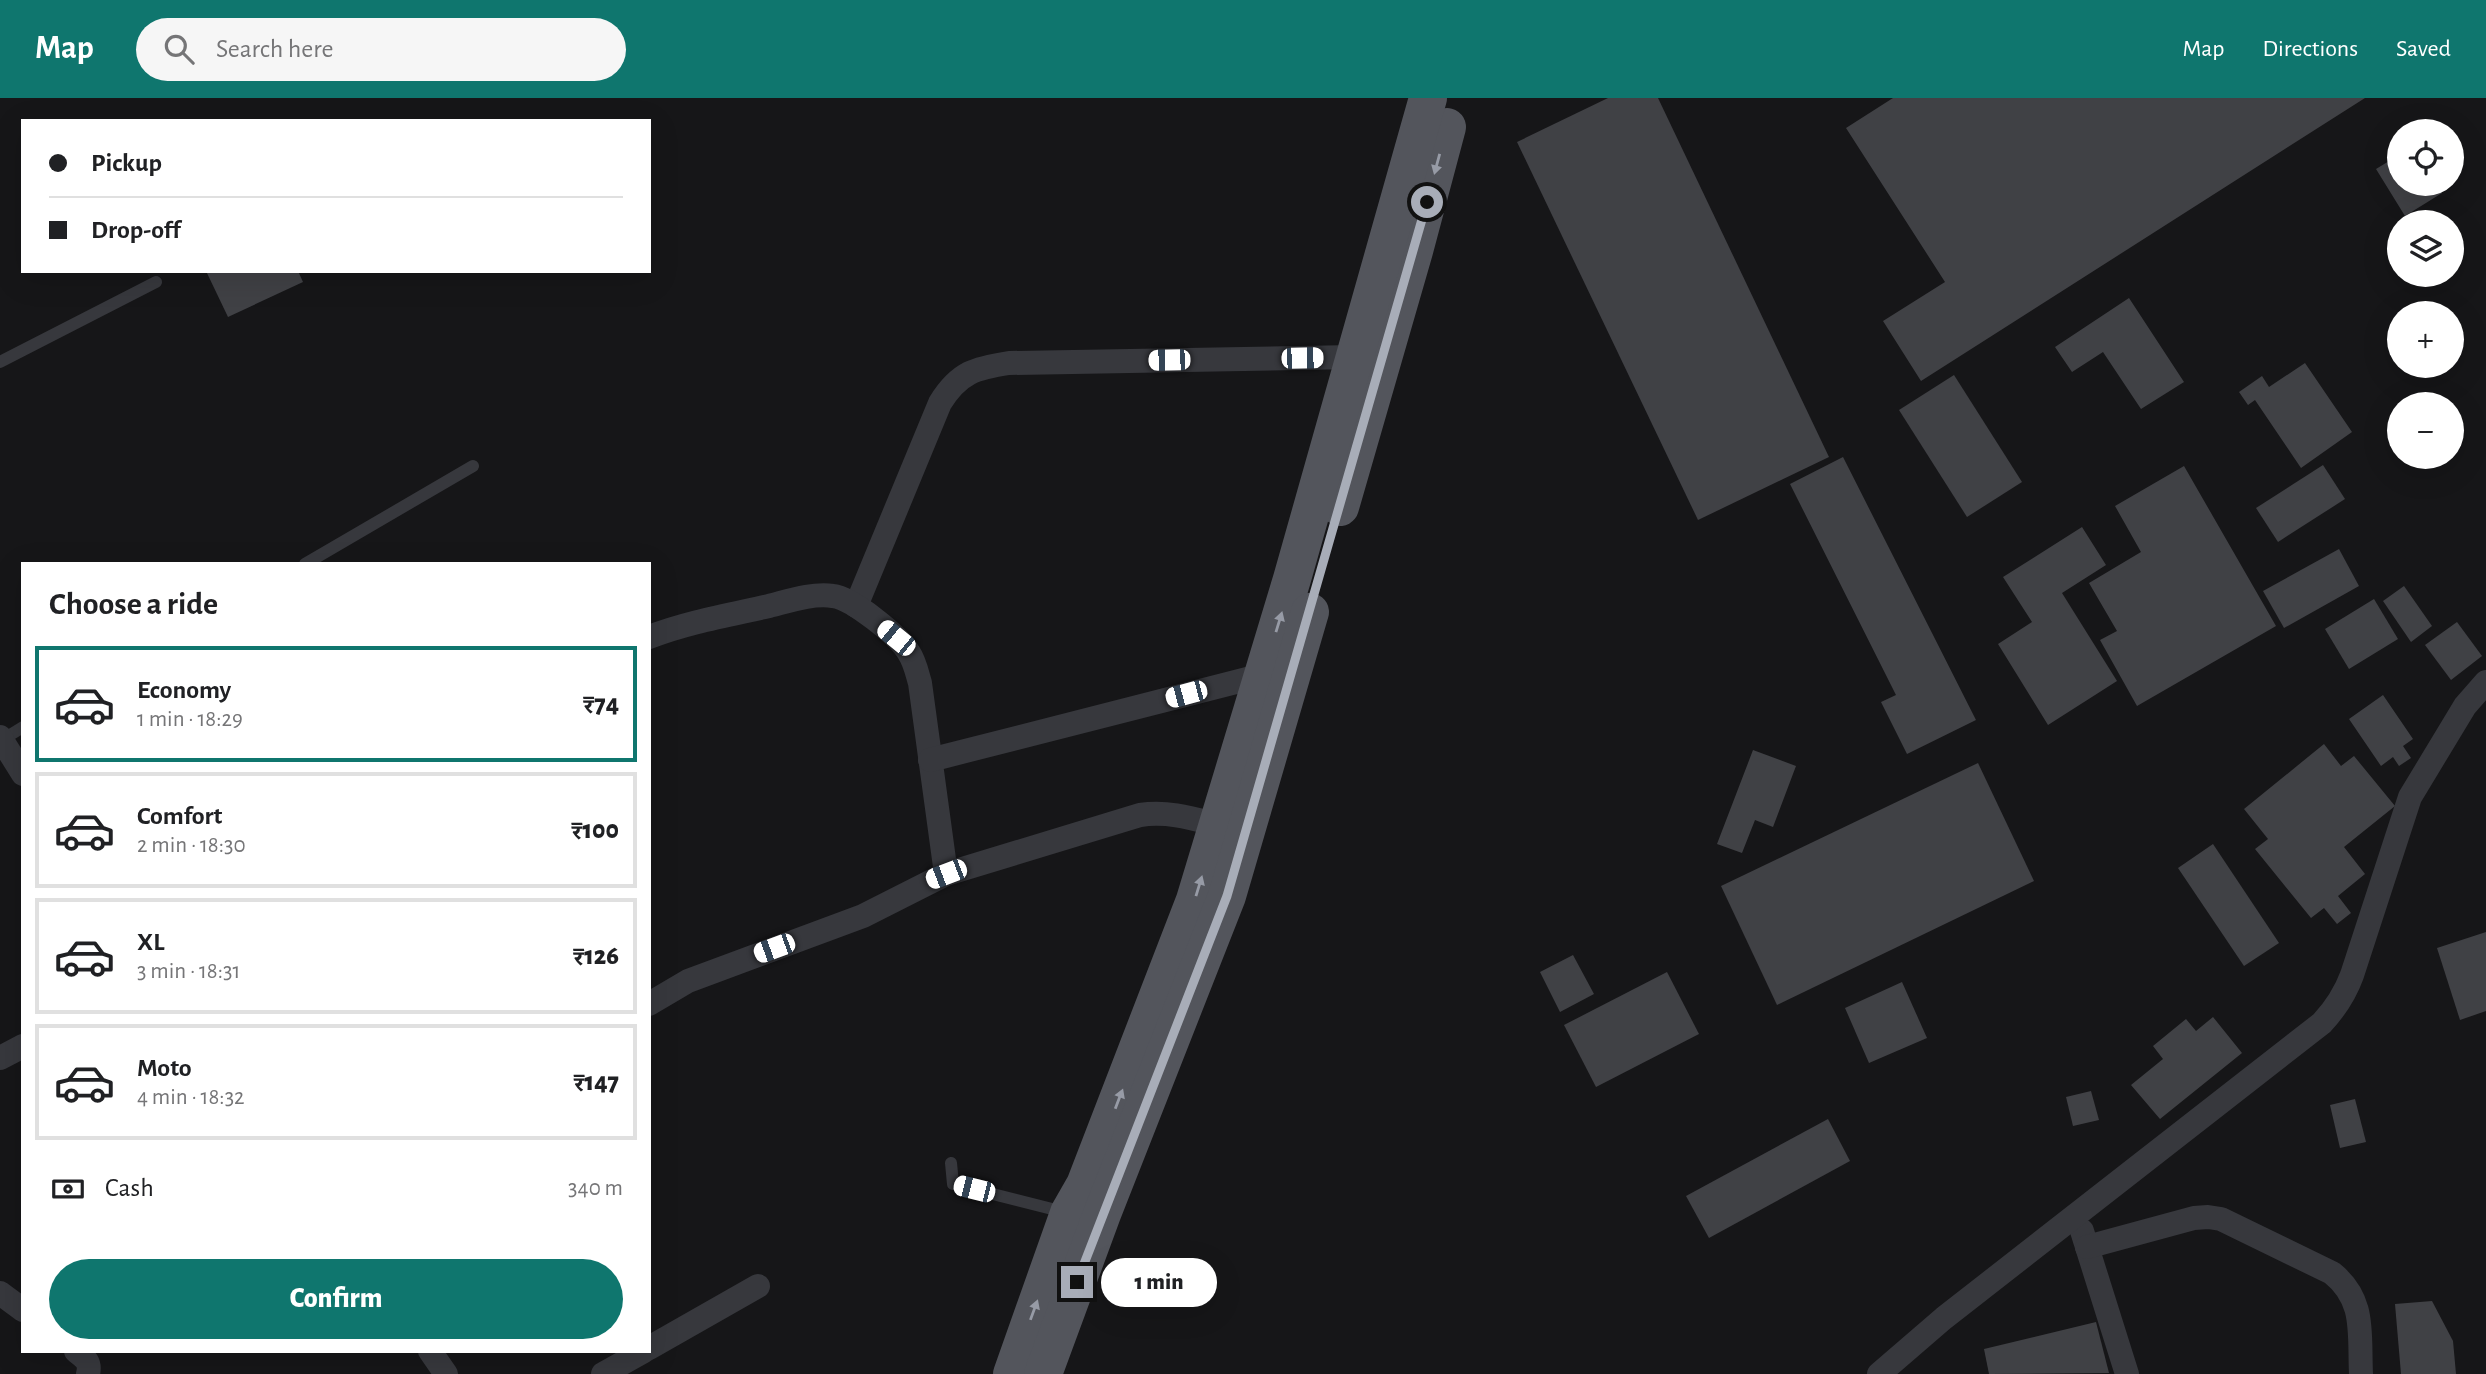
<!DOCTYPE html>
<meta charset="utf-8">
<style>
body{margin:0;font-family:"Alegreya Sans",sans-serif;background:#f6f6f6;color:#202124;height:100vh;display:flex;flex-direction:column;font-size:26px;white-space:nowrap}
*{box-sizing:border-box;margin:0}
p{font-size:23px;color:#757577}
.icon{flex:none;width:38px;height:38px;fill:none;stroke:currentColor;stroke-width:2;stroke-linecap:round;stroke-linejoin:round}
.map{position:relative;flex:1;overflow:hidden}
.details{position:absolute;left:21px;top:464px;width:630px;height:791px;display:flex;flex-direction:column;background:#fff;border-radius:0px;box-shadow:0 7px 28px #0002}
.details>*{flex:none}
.top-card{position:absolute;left:21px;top:21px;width:630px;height:154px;border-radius:0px;box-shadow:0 7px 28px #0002;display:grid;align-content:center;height:154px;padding:0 28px;background:#fff}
.controls{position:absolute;left:2387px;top:21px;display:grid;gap:14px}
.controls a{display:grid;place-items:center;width:77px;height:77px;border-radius:50%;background:#fff;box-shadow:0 7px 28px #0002;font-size:35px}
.end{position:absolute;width:32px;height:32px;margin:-16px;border:9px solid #a8adb8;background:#111;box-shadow:0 0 0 4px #111}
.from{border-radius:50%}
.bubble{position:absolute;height:49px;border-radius:24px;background:#fff;box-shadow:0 7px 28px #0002;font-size:23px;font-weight:800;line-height:49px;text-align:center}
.car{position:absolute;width:21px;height:42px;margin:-21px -10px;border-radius:9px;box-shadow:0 0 5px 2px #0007;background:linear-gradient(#fff 24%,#345 0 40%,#fff 0 76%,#345 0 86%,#fff 0)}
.top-card b{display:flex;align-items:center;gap:24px;height:66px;font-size:26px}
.top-card b+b{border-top:2px solid #e0e0e0}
.top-card i{width:18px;height:18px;background:#202124}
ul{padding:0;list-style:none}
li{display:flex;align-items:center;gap:21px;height:116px;margin:0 14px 10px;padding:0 14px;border:4px solid #e0e0e0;border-radius:0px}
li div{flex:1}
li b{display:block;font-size:26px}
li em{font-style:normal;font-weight:800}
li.on{border-color:#0f766e}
li>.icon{width:63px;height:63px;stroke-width:1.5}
h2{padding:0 28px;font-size:32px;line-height:84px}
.pay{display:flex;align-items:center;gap:18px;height:77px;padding:0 28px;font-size:26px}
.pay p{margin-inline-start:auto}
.action{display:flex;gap:14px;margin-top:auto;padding:14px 28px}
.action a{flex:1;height:80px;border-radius:42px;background:#0f766e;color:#fff;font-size:28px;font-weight:800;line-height:80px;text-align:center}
header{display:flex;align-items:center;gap:42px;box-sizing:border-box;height:98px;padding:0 35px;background:#0f766e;color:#fff}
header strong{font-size:33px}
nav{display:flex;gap:38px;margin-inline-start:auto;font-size:24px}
.search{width:490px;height:63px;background:#f6f6f6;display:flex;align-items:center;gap:18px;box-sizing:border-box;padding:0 24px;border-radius:38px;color:#757577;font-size:26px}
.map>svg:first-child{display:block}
.building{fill:#404145}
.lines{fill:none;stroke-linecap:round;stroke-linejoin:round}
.service{stroke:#37383d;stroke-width:12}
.minor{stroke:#37383d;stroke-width:24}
.primary{stroke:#53555c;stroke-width:38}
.oneway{fill:#979ba6}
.route{stroke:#a8adb8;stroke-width:9}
</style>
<header>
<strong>Map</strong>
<div class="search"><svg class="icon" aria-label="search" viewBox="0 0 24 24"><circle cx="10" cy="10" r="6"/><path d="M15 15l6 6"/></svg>Search here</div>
<nav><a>Map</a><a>Directions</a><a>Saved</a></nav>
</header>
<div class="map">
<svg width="2486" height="1276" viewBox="0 0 2486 1276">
<rect width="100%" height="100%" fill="#161618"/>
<g class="building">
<polygon points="1608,0 1658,0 1829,359 1698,422 1517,44"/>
<polygon points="1893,0 2365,0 1921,283 1883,223 1945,184 1846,30"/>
<polygon points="2399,57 2399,86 2436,86 2442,95 2405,118 2376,71"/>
<polygon points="206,173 298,173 303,184 228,219"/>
<polygon points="2129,200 2184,284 2141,311 2103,254 2072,274 2055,249"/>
<polygon points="2305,265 2352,334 2301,370 2255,302 2248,307 2239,294 2262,278 2269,289"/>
<polygon points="1954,277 2022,384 1967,419 1899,312"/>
<polygon points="1843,359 1976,622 1907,656 1881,604 1896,597 1790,386"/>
<polygon points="2323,367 2345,401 2278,444 2256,410"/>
<polygon points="2184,368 2276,528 2137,608 2100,542 2117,533 2089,485 2141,454 2115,408"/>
<polygon points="2082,429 2106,467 2062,495 2117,583 2048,627 1998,546 2032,524 2003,479"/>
<polygon points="2339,451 2359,488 2284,530 2263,493"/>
<polygon points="2404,488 2432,528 2411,544 2383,503"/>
<polygon points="2374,501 2398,541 2349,571 2325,531"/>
<polygon points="2457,524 2482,558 2451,582 2425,547"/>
<polygon points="2383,597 2413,641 2403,648 2411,660 2399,668 2393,659 2381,668 2349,621"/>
<polygon points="2324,646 2341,668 2354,658 2395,708 2344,749 2365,776 2338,798 2351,815 2337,826 2324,810 2311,820 2255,751 2268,741 2244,711"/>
<polygon points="1753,652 1796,668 1773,729 1755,722 1742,755 1717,746"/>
<polygon points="1978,665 2034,783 1777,907 1721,788"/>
<polygon points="2213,746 2279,845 2244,868 2178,770"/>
<polygon points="2486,834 2486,913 2460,922 2437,850"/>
<polygon points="1573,857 1594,896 1560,914 1540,874"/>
<polygon points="1667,874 1699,936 1596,989 1564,927"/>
<polygon points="1902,884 1927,940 1869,965 1845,910"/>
<polygon points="2213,919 2242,955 2160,1021 2131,987 2163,961 2153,948 2186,921 2196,933"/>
<polygon points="2091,993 2099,1022 2073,1028 2066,999"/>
<polygon points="2355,1001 2366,1044 2340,1050 2330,1007"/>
<polygon points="1828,1021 1850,1063 1709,1140 1686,1098"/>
<polygon points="2432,1203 2453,1243 2456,1276 2401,1276 2395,1206"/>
<polygon points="2096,1224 2109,1275 1989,1276 1984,1251"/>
</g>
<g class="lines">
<g class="service">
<polyline points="0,264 156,184"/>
<polyline points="305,466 473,368"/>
<polyline points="2,642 23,629"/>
<polyline points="951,1065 953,1086 1064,1114"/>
</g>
<g class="minor">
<path d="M856 508 940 305C959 274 976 270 1009 265L1355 259"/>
<path d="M649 539C688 524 729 517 769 508 789 503 812 495 833 498 852 500 899 538 909 555 915 564 917 575 920 585L946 776"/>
<polyline points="0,639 23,676"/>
<polyline points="930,662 1263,577"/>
<path d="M649 906 688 883 863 818 946 776 1140 717C1168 713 1191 720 1218 727"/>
<polyline points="0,960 23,948"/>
<polyline points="2082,1133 2127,1276"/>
<path d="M2087 1149 2194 1120 2208 1119 2221 1121 2332 1175C2366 1202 2359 1236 2361 1276"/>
<polyline points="0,1195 23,1212"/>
<polyline points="649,1250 758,1188"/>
<path d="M76 1253C85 1260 91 1264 88 1276"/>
<polyline points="430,1253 446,1276"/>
<polyline points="603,1276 644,1253"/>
<path d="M1879 1276 1944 1220 2322 925C2336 910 2345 896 2352 877L2410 699 2465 608 2486 584"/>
</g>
<g class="primary">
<polyline points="1340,409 1414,153 1447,29"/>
<polyline points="1012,1276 1069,1115 1085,1087 1195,802 1292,481 1428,0"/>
<polyline points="1043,1276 1102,1116 1227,798 1310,514"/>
</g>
</g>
<defs><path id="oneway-solid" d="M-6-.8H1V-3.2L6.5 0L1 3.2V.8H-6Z" transform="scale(1.75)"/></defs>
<g class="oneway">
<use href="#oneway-solid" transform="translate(1437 66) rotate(105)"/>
<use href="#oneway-solid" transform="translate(1279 524) rotate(-73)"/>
<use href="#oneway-solid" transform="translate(1199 788) rotate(-73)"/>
<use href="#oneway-solid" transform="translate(1119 1001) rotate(-69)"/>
<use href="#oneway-solid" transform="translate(1034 1212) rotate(-70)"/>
</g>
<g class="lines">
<polyline class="route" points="1077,1184 1227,798 1427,104"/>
</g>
</svg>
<div class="controls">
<a><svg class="icon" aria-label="locate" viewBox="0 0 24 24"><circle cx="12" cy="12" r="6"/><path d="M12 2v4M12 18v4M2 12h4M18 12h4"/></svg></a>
<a><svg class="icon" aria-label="layers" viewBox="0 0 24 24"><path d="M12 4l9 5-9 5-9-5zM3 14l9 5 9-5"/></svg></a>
<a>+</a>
<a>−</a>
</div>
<i class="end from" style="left:1427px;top:104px"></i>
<i class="end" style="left:1077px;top:1184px"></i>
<div class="bubble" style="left:1101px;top:1160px;width:116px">1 min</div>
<i class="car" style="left:1302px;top:260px;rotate:89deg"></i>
<i class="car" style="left:1169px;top:262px;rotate:269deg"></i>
<i class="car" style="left:896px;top:540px;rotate:309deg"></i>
<i class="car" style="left:1186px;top:596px;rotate:255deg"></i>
<i class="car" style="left:946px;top:776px;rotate:249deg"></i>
<i class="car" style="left:774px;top:850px;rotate:250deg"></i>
<i class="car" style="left:974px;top:1091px;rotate:284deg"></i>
<div class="top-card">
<b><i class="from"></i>Pickup</b>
<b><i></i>Drop-off</b>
</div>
<section class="details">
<h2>Choose a ride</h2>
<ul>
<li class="on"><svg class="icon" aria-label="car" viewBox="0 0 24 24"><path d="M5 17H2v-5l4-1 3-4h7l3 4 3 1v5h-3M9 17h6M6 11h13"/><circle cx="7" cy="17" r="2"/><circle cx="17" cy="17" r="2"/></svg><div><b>Economy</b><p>1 min · 18:29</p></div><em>₹74</em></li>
<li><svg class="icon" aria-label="car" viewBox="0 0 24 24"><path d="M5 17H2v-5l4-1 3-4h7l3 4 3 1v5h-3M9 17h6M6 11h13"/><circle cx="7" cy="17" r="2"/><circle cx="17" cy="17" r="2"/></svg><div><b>Comfort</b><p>2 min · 18:30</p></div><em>₹100</em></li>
<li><svg class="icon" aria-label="car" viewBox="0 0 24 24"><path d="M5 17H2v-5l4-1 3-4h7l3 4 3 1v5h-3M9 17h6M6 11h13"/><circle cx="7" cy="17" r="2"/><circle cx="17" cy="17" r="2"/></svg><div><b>XL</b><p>3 min · 18:31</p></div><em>₹126</em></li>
<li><svg class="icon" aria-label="car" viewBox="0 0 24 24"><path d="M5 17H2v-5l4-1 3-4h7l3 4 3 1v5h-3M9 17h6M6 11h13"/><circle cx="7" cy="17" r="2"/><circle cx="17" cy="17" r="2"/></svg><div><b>Moto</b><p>4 min · 18:32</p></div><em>₹147</em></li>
</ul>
<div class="pay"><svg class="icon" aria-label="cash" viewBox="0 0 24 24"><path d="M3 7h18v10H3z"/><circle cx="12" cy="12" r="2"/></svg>Cash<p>340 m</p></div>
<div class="action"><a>Confirm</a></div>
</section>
</div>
